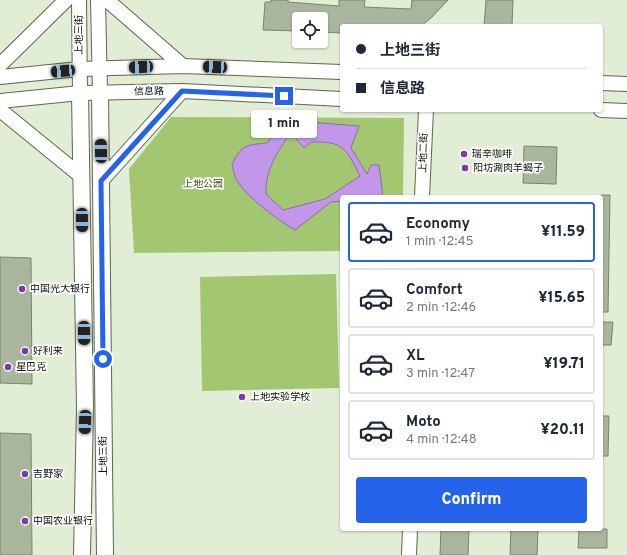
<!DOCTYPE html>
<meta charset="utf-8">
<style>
body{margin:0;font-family:Overpass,"Noto Sans SC",sans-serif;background:#f6f6f7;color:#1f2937;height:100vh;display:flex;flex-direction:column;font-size:15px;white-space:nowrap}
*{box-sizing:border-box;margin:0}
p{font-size:13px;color:#747a83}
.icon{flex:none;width:22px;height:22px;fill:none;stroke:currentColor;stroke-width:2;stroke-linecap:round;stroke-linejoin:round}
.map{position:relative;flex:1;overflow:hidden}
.details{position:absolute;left:340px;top:195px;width:263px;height:336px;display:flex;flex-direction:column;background:#fff;border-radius:4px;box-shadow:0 1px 3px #0004}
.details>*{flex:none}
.guide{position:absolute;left:340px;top:24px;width:263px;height:88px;border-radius:4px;box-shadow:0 1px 3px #0004;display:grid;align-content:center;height:88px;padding:0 16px;background:#fff}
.controls{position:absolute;left:292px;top:12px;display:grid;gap:8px}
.controls a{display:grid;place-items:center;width:36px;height:36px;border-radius:4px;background:#fff;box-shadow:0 1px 3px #0004;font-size:20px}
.end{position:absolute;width:18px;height:18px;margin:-9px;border:5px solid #2563eb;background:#fff;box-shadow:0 0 0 2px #fff}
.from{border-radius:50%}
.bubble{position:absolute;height:28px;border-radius:4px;background:#fff;box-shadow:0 1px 3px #0004;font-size:13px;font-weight:800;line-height:28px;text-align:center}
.car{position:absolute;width:12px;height:24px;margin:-12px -6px;border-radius:5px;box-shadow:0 0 3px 1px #0007;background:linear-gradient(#222 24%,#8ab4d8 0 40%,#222 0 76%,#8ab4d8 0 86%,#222 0)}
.guide b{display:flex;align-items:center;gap:14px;height:38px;font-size:15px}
.guide b+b{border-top:1px solid #e0e1e3}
.guide i{width:10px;height:10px;background:#1f2937}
ul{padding:7px 0 0;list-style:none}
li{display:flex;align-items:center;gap:12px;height:60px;margin:0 8px 6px;padding:0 8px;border:2px solid #e0e1e3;border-radius:4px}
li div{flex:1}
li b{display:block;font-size:15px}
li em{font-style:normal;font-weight:800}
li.on{border-color:#2563eb}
li>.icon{width:36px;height:36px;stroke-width:1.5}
.button{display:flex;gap:8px;margin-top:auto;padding:8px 16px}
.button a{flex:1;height:46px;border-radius:4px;background:#2563eb;color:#fff;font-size:16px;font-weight:800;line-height:46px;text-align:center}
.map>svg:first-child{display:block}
.green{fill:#a3c770}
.water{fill:#c297e9;stroke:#8b6ea5;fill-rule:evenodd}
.building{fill:#aab59d;stroke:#7a846e}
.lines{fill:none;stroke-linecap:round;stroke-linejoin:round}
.secondary-casing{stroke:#5d6651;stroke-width:16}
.primary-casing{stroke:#5d6651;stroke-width:18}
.secondary{stroke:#fff;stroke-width:14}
.primary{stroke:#fff;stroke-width:16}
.route{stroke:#2563eb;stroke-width:5}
.poi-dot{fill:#7c39ad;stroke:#fff;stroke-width:1.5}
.labels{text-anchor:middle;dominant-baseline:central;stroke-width:3.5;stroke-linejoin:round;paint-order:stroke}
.street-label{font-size:10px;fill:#0c0f07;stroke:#fff}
.poi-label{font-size:10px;fill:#0c0f07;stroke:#fff;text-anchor:start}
.park-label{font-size:10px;fill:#3c5314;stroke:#fff}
</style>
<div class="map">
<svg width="627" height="555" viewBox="0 0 627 555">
<rect width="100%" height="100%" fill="#e1edd4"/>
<g class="green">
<polygon points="171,117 404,118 403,197 342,197 342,251 134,253 129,169"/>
<polygon points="336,274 339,388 202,391 200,277"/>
</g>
<path class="water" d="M283 120 359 126 351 148 367 174 371 165H379L383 197H342V201L331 202 295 230C278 220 246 197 236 179 234 174 233 168 232 164 242 144 247 145 267 143ZM291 133 304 148 311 142C343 141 346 148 360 176L325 199 283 210 266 194C265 171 277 151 291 133Z"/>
<g class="building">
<polygon points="271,0 288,0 288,2 339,6 339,0 365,0 364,7 411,9 412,0 448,0 432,17 421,26 342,26 342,33 321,32 321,19 299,19 299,31 263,30 265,2 271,2"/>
<polygon points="486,0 513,0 512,26 484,26"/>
<polygon points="524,146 557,147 556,184 523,183"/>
<polygon points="601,195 610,195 608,312 601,312"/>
<polygon points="0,257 31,258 32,384 0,383"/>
<polygon points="601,322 613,322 611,345 601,345"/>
<polygon points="601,416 609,416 608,456 601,456"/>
<polygon points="0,433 31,434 32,555 0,555"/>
<polygon points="441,529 469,529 468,555 440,555"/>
<polygon points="511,529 538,529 537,555 510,555"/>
<polygon points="579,529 607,529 607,548 578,548"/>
</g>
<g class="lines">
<g class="secondary-casing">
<g id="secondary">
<polyline points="79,0 80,93"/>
<polyline points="98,0 100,92"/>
<polyline points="107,0 183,66"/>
<polyline points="0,65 66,0"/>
<polyline points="0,77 79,69 183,66 342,72"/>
<polyline points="601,83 627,84"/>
<polyline points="0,101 80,93 182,91 342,99"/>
<polyline points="0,110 81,176"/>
<polyline points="601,110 627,111"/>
<polyline points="101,181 182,91"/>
<polyline points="422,197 426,110"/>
<polyline points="409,555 410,529"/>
</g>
</g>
<g class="primary-casing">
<g id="primary">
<polyline points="100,92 105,555"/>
<polyline points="80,93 85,408 82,555"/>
</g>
</g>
<use href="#secondary" class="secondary"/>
<use href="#primary" class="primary"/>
</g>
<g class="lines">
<polyline class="route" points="103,359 101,181 182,91 284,96"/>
</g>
<g class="poi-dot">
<circle cx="464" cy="154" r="4"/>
<circle cx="465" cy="168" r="4"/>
<circle cx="22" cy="289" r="4"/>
<circle cx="25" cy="351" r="4"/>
<circle cx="8" cy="367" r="4"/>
<circle cx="242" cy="397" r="4"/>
<circle cx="25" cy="474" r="4"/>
<circle cx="25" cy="521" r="4"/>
</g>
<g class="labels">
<g class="street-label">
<text transform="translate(79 35) rotate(-90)">上地三街</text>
<text transform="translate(149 92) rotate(-1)">信息路</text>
<text transform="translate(424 153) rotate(-88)">上地二街</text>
<text transform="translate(104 456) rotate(-91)">上地三街</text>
</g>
<g class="poi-label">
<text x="472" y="154">瑞辛咖啡</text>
<text x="473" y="168">阳坊涮肉羊蝎子</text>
<text x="30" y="289">中国光大银行</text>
<text x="33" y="351">好利来</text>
<text x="16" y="367">星巴克</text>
<text x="250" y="397">上地实验学校</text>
<text x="33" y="474">吉野家</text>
<text x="33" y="521">中国农业银行</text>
</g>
<g class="park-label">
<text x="203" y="184">上地公园</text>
</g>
</g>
</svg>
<div class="controls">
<a><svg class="icon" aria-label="locate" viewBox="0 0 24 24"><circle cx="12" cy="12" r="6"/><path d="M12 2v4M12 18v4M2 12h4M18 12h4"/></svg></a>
</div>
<i class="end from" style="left:103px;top:359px"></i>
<i class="end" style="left:284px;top:96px"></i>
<div class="bubble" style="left:251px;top:110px;width:66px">1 min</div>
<i class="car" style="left:141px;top:67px;rotate:268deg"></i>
<i class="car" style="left:215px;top:67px;rotate:273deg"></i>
<i class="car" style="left:63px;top:71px;rotate:265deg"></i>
<i class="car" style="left:101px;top:151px;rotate:359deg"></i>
<i class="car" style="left:82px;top:220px;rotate:179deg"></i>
<i class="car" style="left:84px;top:333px;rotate:179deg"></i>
<i class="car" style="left:85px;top:422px;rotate:182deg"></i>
<div class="guide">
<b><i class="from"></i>上地三街</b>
<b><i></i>信息路</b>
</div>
<section class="details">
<ul>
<li class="on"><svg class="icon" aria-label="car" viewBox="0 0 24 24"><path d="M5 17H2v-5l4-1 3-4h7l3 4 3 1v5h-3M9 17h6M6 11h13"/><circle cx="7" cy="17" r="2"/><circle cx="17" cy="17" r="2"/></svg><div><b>Economy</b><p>1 min · 12:45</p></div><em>¥11.59</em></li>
<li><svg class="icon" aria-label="car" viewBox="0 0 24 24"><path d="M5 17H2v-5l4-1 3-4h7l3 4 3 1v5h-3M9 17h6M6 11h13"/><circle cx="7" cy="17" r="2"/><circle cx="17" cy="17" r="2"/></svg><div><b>Comfort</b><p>2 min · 12:46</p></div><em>¥15.65</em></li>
<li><svg class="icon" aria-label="car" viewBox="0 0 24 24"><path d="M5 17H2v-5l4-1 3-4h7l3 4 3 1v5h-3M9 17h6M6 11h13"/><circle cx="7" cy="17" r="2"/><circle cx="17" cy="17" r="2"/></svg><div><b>XL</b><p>3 min · 12:47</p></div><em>¥19.71</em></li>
<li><svg class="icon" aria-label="car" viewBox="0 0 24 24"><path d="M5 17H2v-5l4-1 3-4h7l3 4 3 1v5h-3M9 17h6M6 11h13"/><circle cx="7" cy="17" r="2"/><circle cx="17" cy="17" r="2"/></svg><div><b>Moto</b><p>4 min · 12:48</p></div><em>¥20.11</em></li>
</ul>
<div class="button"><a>Confirm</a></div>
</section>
</div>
